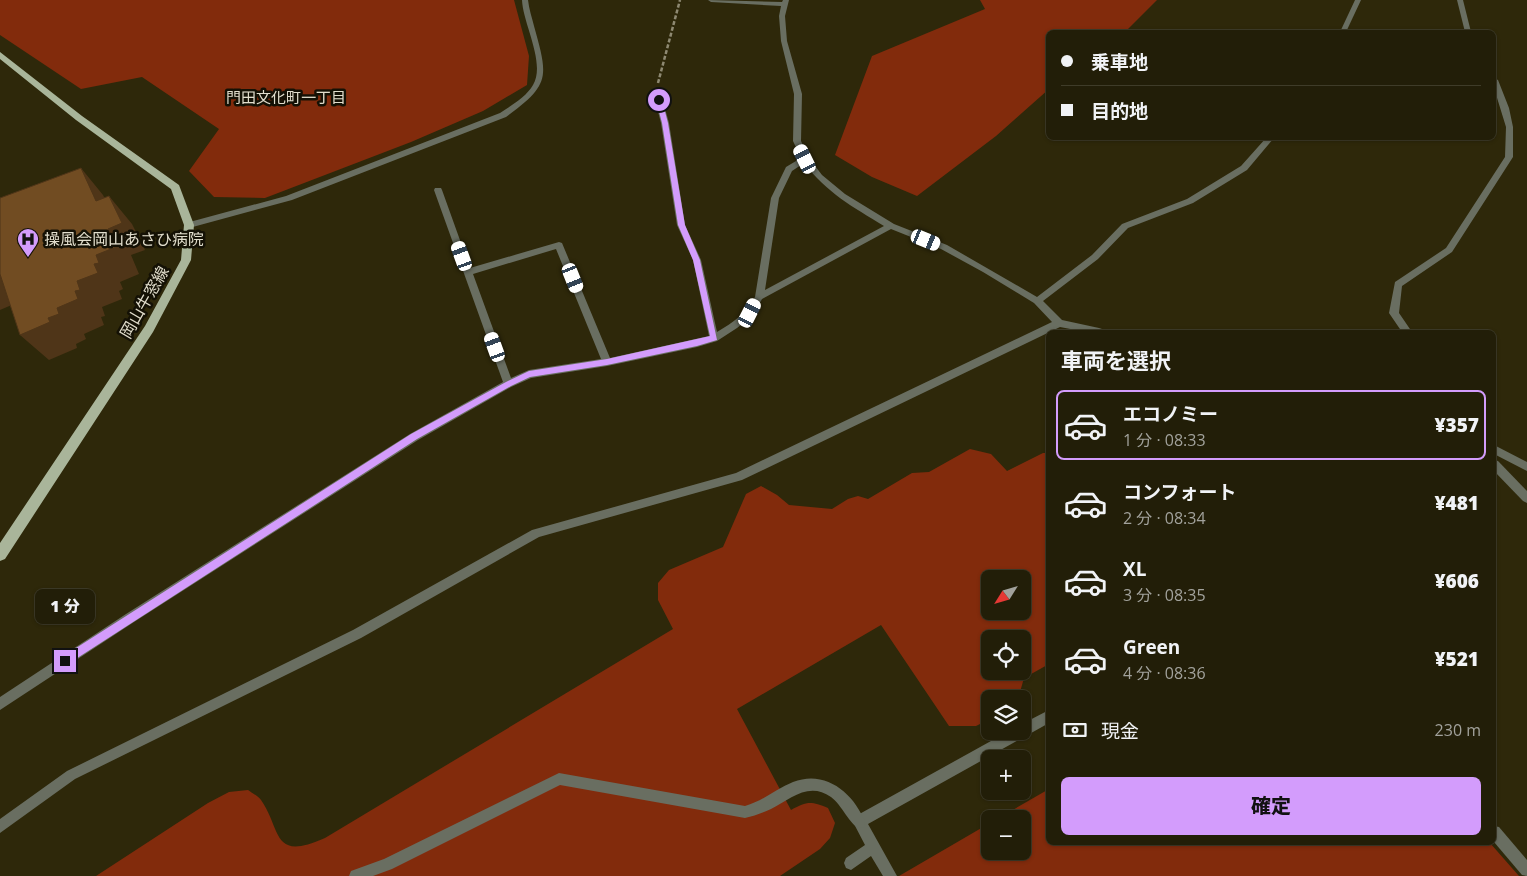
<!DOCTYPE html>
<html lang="ja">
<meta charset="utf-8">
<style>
body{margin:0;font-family:"Open Sans","Noto Sans JP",sans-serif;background:#2a2712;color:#f1f3f6;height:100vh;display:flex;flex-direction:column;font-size:19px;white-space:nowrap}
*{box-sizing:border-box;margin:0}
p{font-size:16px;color:#a2a29c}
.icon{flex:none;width:28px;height:28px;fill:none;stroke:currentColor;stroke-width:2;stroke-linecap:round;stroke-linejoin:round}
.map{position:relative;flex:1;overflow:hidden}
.side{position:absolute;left:1046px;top:330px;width:450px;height:515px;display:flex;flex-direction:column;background:#221e08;border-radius:8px;box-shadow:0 1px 4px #0004,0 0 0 1px #3f3c29}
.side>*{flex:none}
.top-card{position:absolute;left:1046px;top:30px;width:450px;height:110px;border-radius:8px;box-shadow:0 1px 4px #0004,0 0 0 1px #3f3c29;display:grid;align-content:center;height:110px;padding:0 15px;background:#221e08}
.needle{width:32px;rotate:233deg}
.tools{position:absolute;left:981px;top:570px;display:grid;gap:10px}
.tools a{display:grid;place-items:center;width:50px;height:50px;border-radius:8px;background:#221e08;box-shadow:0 1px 4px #0004,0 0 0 1px #3f3c29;font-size:25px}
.end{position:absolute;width:22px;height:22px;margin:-11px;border:6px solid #d39cfc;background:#111;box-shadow:0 0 0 2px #111}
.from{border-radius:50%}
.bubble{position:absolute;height:35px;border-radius:8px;background:#221e08;box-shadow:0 1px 4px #0004,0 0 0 1px #3f3c29;font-size:16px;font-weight:800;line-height:35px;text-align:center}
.car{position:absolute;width:15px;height:30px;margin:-15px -8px;border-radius:6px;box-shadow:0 0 4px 1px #0007;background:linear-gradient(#fff 24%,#345 0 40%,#fff 0 76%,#345 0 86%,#fff 0)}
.top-card b{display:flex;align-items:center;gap:18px;height:48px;font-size:19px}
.top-card b+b{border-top:1px solid #3f3c29}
.top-card i{width:12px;height:12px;background:#f1f3f6}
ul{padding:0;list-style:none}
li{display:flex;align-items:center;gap:15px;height:70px;margin:0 10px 8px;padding:0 5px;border:2px solid transparent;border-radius:8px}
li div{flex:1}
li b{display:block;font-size:19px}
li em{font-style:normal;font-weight:800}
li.active{border-color:#d39cfc}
li>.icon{width:45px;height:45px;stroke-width:1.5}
h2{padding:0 15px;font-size:22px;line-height:60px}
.pay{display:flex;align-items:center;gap:12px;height:55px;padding:0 15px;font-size:19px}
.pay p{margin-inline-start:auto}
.button{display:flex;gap:10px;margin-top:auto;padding:10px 15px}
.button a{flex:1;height:58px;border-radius:8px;background:#d39cfc;color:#111;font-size:20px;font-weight:800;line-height:58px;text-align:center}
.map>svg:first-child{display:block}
.forest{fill:#822b0c;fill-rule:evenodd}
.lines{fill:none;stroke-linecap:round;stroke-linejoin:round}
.path{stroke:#8e8972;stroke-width:2.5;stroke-dasharray:4 2;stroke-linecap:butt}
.service{fill:#696e61;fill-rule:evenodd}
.minor{fill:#696e61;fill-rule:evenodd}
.primary{fill:#a9b59a;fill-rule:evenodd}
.shaded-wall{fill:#4f3518}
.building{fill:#714c22;stroke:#4f3518}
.route{fill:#d39cfc}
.labels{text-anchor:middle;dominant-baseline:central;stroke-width:5;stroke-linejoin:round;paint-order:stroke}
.far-neighbourhood-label{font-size:15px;fill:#e2decd;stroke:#141105}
.poi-label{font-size:16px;fill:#e2decd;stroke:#141105;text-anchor:start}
.street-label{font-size:16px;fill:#e2decd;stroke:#141105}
</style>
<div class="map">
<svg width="1527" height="876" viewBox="0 0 1527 876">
<rect width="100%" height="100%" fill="#2e280a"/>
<g class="forest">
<polygon points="0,0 514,0 529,56 527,85 483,111 411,142 265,198 214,197 189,171 219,129 142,77 81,89 0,35"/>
<polygon points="980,0 1157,0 1125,32 1049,32 1049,89 996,136 917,196 872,177 835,155 872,56 985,9"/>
<path d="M970 449 991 454 1007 471 1043 453H1049V664L1024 678 1018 699H990V719L976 726H949L881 625 737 709 791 810C807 801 811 801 828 808L835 823 830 838 820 849 780 876H96L208 803 229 792 248 790C252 793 258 796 261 800 282 830 271 862 325 838L673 629 658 600V583L669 570 723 547 746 494 761 486 777 495 789 505 832 509 848 499 858 496 868 499 912 473 929 472ZM990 579H1022V611H990ZM990 639H1022V671H990Z"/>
<polygon points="1049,789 1049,842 1490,843 1519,876 899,876 990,823 990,851 1022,851 1022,819 997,819"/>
</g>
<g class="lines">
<polyline class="path" points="658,83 680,0"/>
<g class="service">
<polygon points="1494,460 1498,461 1527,491 1527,503 1523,501 1494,471"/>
<polygon points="1049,710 1049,723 868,824 897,876 883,876 871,856 851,870 846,868 844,863 846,858 865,845 853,822 854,817 1009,731 1022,731 1022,724"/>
</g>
<g class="minor">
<path d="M522 0H528C529 9 532 18 534 26 548 77 551 84 506 117L292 200 189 228 186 227V223L286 196 500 113C512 105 526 97 533 85 546 63 523 24 522 0Z"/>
<path d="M708 0 782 2 783 0H789L785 16 787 41 802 94 801 141 809 158 822 175 845 194 894 224 947 245 1037 297 1092 255 1122 224 1187 199 1241 166 1266 138H1274L1247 170 1193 203 1128 228 1098 259 1043 301 1062 320 1099 328 1102 329 1103 332H1086L1060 327 742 480 539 537 361 638 75 779 0 833V819L67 771 353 630 532 530 736 473 1052 322 1034 303 983 272 941 249 891 229 762 299 753 315 737 328 717 341 697 347 607 366 531 378 511 387 418 440 134 622 0 710V697L126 614 410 434 503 382 434 190 435 188H441L442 190 470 268 559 242 562 243 610 358 709 336 693 260 677 225 661 123 655 100 659 98H662L669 123 685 225 701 260 717 332C734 322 745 314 755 297L771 198 786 167 801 158 793 141 794 94 781 41 779 16 781 6 711 2ZM804 163C827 193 853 207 884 226L765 290 779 198 792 171ZM556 249 601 359 529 370 511 378 473 274Z"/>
<polygon points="1355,0 1361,0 1346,32 1340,32"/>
<polygon points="1457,0 1463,0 1471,32 1465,32"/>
<polygon points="1494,78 1498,80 1509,108 1513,127 1513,157 1452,252 1402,286 1399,313 1412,332 1402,332 1389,313 1395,282 1446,248 1505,157 1506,127 1494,88"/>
<polygon points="1494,445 1527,462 1527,471 1494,454"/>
<path d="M559 773 745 806C763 801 776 789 793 782 825 769 854 793 865 822L864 827 859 828C850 825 842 805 831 797 809 781 790 799 771 809 762 813 754 816 745 818L560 785 392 869 373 876H349L351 871 384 859Z"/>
<polygon points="1494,826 1499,827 1527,860 1527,876 1522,875 1494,842"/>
</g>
<polygon class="primary" points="0,52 82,116 179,185 194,225 191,260 153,332 5,559 0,561 0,543 145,326 181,260 184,225 171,189 76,120 0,59"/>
</g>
<g class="shaded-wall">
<polygon points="81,168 103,195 118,225 109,196 132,224 145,250 131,255 139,274 120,282 123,289 119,291 122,299 102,307 105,316 101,317 104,325 84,334 86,339 76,344 77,348 49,360 20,335 48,318 57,308 75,291 77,281 94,264 96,255 96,201"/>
<polygon points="0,273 28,298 0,310"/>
</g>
<polygon class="building" points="81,168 96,201 109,196 122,223 108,229 116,247 96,255 99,263 94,264 98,273 77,281 80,290 75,291 78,299 57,308 59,314 48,318 50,322 20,335 0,274 0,198"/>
<polygon class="route" points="659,99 662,100 668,123 685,225 700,260 717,340 697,346 607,365 530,377 511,386 417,439 68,664 62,664 62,657 411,434 506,382 529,371 607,359 710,336 693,260 678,225 662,123 656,100"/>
<defs>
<g id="hospital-pin" transform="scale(1.125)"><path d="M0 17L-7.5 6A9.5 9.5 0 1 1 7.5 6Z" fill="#d39cfc" stroke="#141105"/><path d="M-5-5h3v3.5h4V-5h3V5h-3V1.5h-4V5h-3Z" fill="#111"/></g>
</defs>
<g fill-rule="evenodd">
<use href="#hospital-pin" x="28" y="239"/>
</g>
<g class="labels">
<g class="far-neighbourhood-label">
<text x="286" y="97">門田文化町一丁目</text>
</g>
<g class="poi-label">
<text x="44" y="239">操風会岡山あさひ病院</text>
</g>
<g class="street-label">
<text transform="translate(144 302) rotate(-60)">岡山牛窓線</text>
</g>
</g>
</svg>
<div class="tools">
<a><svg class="needle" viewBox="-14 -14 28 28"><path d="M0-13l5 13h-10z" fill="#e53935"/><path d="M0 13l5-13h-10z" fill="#a2a29c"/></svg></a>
<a><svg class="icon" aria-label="locate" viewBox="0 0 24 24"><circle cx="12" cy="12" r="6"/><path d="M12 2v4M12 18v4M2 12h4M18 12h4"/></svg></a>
<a><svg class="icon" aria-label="layers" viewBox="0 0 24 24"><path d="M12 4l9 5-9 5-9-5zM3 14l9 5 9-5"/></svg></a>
<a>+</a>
<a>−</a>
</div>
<i class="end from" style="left:659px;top:100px"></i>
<i class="end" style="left:65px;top:661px"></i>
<div class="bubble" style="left:35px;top:589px;width:60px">1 分</div>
<i class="car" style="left:805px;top:159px;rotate:334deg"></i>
<i class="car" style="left:926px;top:240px;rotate:112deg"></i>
<i class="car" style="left:462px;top:256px;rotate:340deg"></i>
<i class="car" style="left:573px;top:278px;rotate:158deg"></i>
<i class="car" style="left:750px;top:313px;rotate:27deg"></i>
<i class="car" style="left:495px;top:347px;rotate:340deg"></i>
<div class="top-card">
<b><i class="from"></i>乗車地</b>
<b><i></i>目的地</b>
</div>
<section class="side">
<h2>車両を選択</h2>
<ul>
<li class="active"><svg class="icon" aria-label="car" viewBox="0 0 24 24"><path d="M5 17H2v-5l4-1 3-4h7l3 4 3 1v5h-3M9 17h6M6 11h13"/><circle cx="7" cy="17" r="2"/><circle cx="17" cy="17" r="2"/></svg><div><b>エコノミー</b><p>1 分 · 08:33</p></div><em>¥357</em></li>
<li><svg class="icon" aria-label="car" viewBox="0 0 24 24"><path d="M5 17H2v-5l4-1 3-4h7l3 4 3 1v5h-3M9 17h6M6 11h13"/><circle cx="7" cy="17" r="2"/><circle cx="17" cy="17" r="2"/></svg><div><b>コンフォート</b><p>2 分 · 08:34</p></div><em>¥481</em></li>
<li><svg class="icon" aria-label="car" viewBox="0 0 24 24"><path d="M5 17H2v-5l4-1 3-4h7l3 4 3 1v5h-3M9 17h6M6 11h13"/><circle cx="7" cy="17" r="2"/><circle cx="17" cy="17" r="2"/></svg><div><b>XL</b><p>3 分 · 08:35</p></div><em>¥606</em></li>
<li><svg class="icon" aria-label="car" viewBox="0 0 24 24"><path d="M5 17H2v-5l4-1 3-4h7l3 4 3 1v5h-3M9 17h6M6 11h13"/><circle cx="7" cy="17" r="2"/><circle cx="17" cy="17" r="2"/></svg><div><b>Green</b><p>4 分 · 08:36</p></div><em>¥521</em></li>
</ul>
<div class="pay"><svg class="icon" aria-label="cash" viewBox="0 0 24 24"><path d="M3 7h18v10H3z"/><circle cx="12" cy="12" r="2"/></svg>現金<p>230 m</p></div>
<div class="button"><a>確定</a></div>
</section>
</div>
